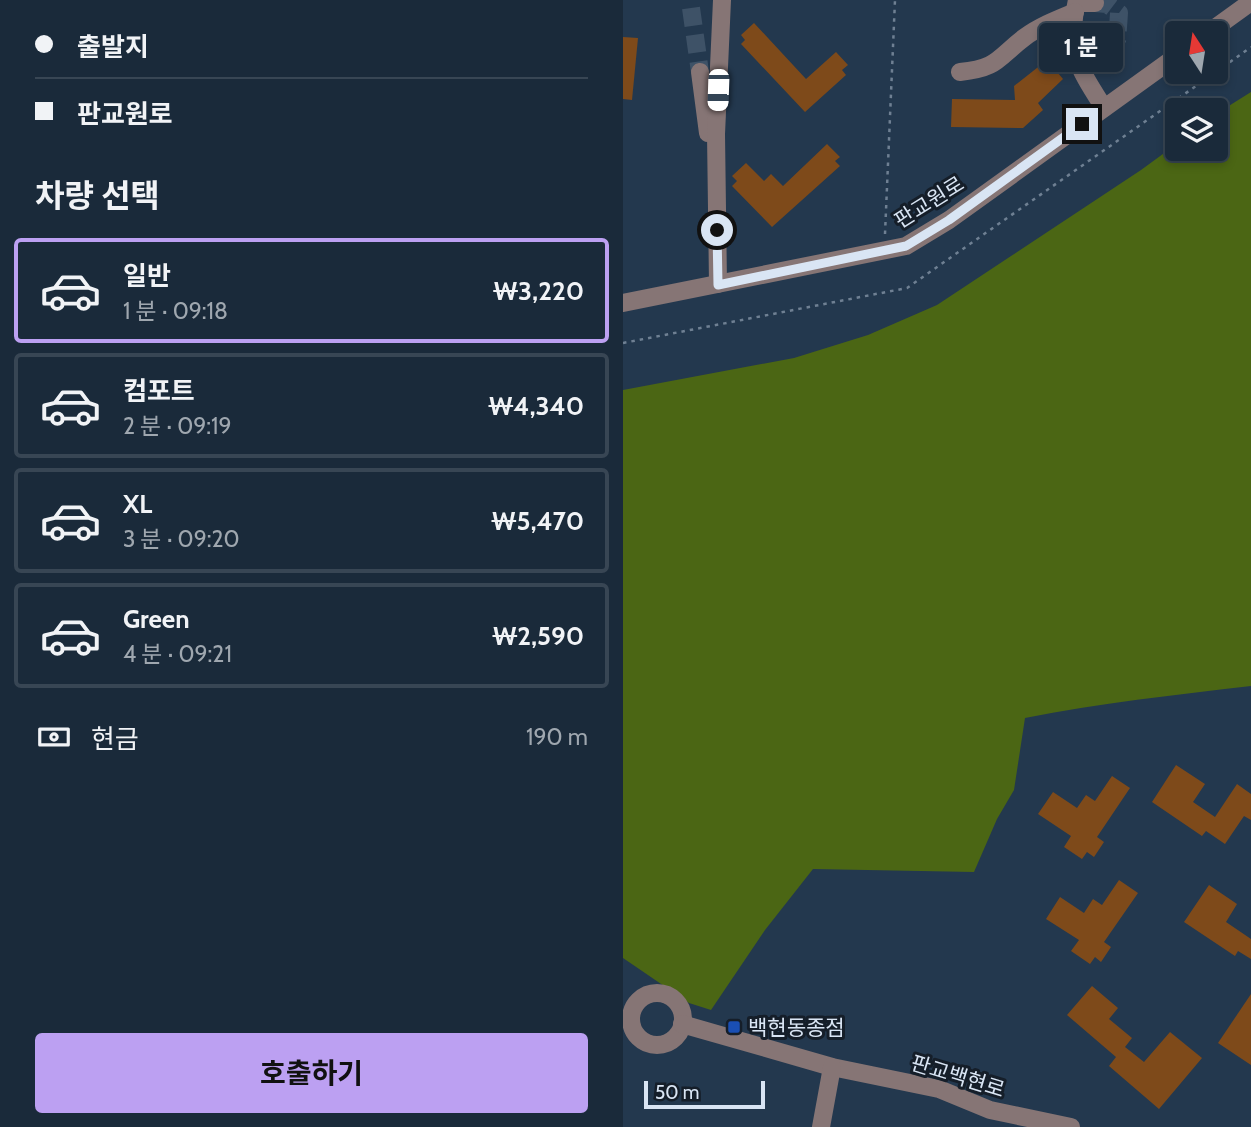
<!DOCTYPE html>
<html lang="ko">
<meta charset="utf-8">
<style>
body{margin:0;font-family:Cabin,"Noto Sans KR",sans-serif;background:#273645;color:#f1f3f6;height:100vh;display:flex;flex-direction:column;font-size:26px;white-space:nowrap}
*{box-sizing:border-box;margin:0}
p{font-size:23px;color:#9fa7af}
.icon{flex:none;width:38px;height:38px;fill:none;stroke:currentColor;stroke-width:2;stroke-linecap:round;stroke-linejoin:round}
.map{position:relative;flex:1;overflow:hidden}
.side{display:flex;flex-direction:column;background:#1a2a3a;width:623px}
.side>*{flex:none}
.banner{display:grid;align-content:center;height:154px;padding:0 35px;background:#1a2a3a}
.needle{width:46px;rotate:348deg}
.controls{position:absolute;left:542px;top:21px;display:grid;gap:14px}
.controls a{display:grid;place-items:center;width:63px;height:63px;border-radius:7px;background:#1a2a3a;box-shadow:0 4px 10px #0003,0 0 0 2px #384654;font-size:35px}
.scale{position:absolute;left:21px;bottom:18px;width:121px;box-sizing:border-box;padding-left:7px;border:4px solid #d9e5f4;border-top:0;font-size:19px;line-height:24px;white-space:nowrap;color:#d9e5f4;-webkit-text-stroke:5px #151e29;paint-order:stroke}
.end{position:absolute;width:32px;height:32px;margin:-16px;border:9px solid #d9e5f4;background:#111;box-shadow:0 0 0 4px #111}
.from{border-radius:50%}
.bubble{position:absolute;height:49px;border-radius:7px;background:#1a2a3a;box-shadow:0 4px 10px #0003,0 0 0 2px #384654;font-size:23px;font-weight:700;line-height:49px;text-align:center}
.car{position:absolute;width:21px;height:42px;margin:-21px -10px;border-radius:9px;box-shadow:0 0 5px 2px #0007;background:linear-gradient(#fff 24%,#345 0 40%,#fff 0 76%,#345 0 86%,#fff 0)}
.banner b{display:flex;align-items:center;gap:24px;height:66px;font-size:26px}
.banner b+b{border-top:2px solid #384654}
.banner i{width:18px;height:18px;background:#f1f3f6}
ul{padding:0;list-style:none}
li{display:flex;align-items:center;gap:21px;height:105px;margin:0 14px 10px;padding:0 21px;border:4px solid #384654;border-radius:7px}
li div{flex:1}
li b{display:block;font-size:26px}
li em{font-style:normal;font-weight:700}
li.selected{border-color:#bca0f2}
li>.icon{width:63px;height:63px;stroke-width:1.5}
h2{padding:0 35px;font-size:32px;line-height:84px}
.pay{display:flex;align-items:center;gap:18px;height:77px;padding:0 35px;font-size:26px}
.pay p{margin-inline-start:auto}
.action{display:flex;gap:14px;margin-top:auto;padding:14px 35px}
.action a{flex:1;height:80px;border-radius:7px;background:#bca0f2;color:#111;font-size:28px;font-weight:700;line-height:80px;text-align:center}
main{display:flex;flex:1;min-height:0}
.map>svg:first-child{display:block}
.green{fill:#4b6614}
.building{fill:#7e4a1a}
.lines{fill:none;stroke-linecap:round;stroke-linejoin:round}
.minor-tunnel{stroke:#3e5267;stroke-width:18;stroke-dasharray:18 9;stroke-linecap:butt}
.path{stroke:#6f8093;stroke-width:2.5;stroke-dasharray:3.5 5;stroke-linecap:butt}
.minor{stroke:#867575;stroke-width:18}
.route{stroke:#d9e5f4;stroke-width:9}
.transit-dot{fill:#1a4fb4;stroke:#151e29;stroke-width:2.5}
.labels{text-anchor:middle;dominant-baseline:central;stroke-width:6;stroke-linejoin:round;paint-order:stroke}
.street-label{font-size:21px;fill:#d9e5f4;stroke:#151e29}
.poi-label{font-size:21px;fill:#d9e5f4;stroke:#151e29;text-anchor:start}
</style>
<main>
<section class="side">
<div class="banner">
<b><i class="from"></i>출발지</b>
<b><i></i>판교원로</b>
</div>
<h2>차량 선택</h2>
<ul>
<li class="selected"><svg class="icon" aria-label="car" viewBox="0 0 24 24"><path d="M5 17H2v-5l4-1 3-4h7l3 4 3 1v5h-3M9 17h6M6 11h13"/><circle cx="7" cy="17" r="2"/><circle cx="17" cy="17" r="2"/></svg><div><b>일반</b><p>1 분 · 09:18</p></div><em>₩3,220</em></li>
<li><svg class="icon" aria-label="car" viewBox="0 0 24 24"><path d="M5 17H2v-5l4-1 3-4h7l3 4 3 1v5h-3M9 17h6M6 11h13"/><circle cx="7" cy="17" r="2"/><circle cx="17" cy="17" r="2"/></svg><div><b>컴포트</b><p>2 분 · 09:19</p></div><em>₩4,340</em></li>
<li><svg class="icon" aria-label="car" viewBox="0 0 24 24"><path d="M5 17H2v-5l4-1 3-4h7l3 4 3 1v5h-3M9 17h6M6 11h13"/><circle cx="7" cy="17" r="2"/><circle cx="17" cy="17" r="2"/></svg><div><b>XL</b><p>3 분 · 09:20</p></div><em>₩5,470</em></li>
<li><svg class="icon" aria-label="car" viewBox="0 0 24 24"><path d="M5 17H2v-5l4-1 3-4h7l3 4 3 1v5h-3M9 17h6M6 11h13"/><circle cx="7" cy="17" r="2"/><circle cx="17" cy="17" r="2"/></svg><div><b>Green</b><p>4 분 · 09:21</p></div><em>₩2,590</em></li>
</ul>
<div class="pay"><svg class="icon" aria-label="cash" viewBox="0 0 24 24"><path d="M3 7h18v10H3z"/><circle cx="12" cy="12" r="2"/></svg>현금<p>190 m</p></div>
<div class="action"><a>호출하기</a></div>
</section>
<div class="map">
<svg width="628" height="1127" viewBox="0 0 628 1127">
<rect width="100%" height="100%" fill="#23384e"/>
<path class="green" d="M628 92V686C552 695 476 703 402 718L391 790 374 819 351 872 190 869 142 930 88 1010 66 1003 0 958V390L171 358 245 335 314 305 518 170 555 143V149H593V114Z"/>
<g class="building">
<polygon points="131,23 183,79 213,52 225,65 219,70 223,75 182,112 118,44 122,40 118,35"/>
<polygon points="0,37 15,38 9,100 0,99"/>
<polygon points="424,60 440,79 415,103 420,110 400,128 328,127 329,99 392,100 391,86"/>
<polygon points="204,144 217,157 212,161 217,166 149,227 109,186 114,181 109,176 123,163 141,181 148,174 160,186"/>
<polygon points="553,765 582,784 570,802 592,817 614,784 628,794 628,820 621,816 602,844 583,831 579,836 529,802"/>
<polygon points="489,776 507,788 474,837 481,842 471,857 464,852 459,859 441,847 448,836 415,814 430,792 454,808 463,795 472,801"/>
<polygon points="496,880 515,893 481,942 488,947 478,962 472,957 467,964 448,951 456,940 423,919 437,897 461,913 470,899 479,905"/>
<polygon points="586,885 614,904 603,922 628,939 628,959 615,951 612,956 561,922"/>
<polygon points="469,986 495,1008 486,1019 509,1038 502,1047 521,1062 547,1032 579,1058 536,1109 486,1066 493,1057 444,1015"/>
<polygon points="628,994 628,1065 595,1043"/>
</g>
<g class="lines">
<g class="minor-tunnel">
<polyline points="472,3 484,4 496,13 494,42"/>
<polyline points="68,8 77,72"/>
</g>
<g class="path">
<polyline points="593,72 628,47"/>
<polyline points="262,234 272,0"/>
<polyline points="0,343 284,288 593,72"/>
</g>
<g class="minor">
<path d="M454 0C443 50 455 67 481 108"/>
<polyline points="454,3 472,3"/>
<polyline points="585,33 628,2"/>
<polyline points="77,72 85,133"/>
<path d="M337 72C376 68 374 58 402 37 417 26 435 19 452 12"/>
<polyline points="95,284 93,134 99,0"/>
<polyline points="0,303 283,246 326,220 555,55"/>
<circle cx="34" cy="1019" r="26"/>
<polyline points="59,1024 209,1067 316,1089 367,1110 448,1127"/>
<polyline points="198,1127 209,1067"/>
</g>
</g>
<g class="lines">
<polyline class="route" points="94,230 95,285 283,246 326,220 459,124"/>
</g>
<rect class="transit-dot" x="104" y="1020" width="14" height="14" rx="3.5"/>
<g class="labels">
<g class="street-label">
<text transform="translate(306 202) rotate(-32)">판교원로</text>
<text transform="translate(335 1076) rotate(17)">판교백현로</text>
</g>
<g class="poi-label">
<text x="125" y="1027">백현동종점</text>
</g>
</g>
</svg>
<div class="controls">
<a><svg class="needle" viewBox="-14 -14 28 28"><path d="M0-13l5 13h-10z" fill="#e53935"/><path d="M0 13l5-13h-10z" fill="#9fa7af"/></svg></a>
<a><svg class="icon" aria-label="layers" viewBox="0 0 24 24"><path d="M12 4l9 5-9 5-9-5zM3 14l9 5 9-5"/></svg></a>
</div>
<div class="scale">50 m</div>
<i class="end from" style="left:94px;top:230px"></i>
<i class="end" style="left:459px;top:124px"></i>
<div class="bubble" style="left:416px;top:23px;width:84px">1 분</div>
<i class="car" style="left:95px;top:90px;rotate:182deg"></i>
</div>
</main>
